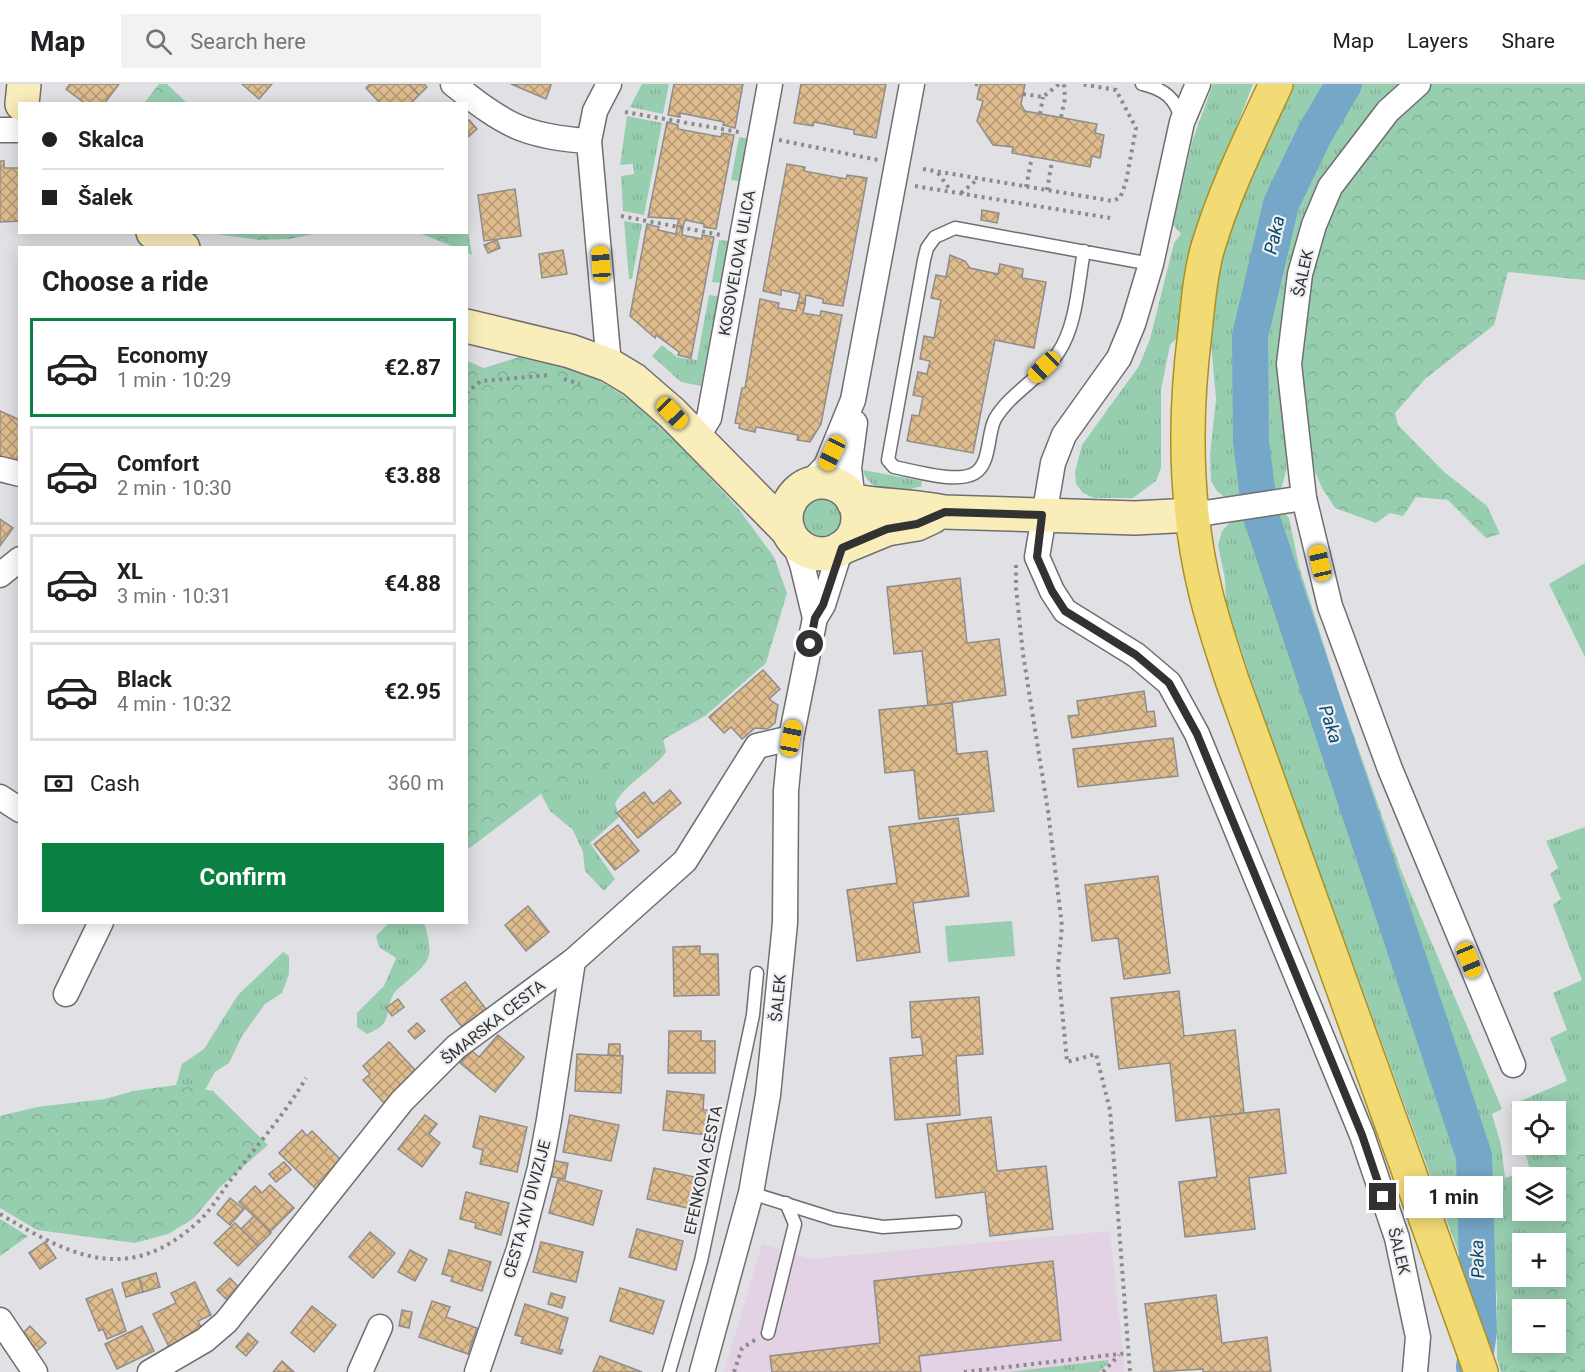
<!DOCTYPE html>
<meta charset="utf-8">
<style>
body{margin:0;font-family:Roboto,sans-serif;background:#f2f2f2;color:#202124;height:100vh;display:flex;flex-direction:column;font-size:22px;white-space:nowrap}
*{box-sizing:border-box;margin:0}
p{font-size:20px;color:#757577}
.icon{flex:none;width:33px;height:33px;fill:none;stroke:currentColor;stroke-width:2;stroke-linecap:round;stroke-linejoin:round}
.map{position:relative;flex:1;overflow:hidden}
.side{position:absolute;left:18px;top:162px;width:450px;height:678px;display:flex;flex-direction:column;background:#fff;border-radius:0px;box-shadow:0 3px 15px #0003}
.side>*{flex:none}
.top-card{position:absolute;left:18px;top:18px;width:450px;height:132px;border-radius:0px;box-shadow:0 3px 15px #0003;display:grid;align-content:center;height:132px;padding:0 24px;background:#fff}
.controls{position:absolute;left:1512px;top:1017px;display:grid;gap:12px}
.controls a{display:grid;place-items:center;width:54px;height:54px;border-radius:0px;background:#fff;box-shadow:0 3px 15px #0003;font-size:30px}
.end{position:absolute;width:27px;height:27px;margin:-14px;border:8px solid #323233;background:#fff;box-shadow:0 0 0 3px #fff}
.from{border-radius:50%}
.bubble{position:absolute;height:42px;border-radius:0px;background:#fff;box-shadow:0 3px 15px #0003;font-size:20px;font-weight:700;line-height:42px;text-align:center}
.car{position:absolute;width:18px;height:36px;margin:-18px -9px;border-radius:8px;box-shadow:0 0 4px 2px #0007;background:linear-gradient(#f5c518 24%,#345 0 40%,#f5c518 0 76%,#345 0 86%,#f5c518 0)}
.top-card b{display:flex;align-items:center;gap:21px;height:57px;font-size:22px}
.top-card b+b{border-top:2px solid #e0e0e0}
.top-card i{width:15px;height:15px;background:#202124}
ul{padding:0;list-style:none}
li{display:flex;align-items:center;gap:18px;height:99px;margin:0 12px 9px;padding:0 12px;border:3px solid #e0e0e0;border-radius:0px}
li div{flex:1}
li b{display:block;font-size:22px}
li em{font-style:normal;font-weight:700}
li.current{border-color:#0b8043}
li>.icon{width:54px;height:54px;stroke-width:1.5}
h2{padding:0 24px;font-size:27px;line-height:72px}
.pay{display:flex;align-items:center;gap:15px;height:66px;padding:0 24px;font-size:22px}
.pay p{margin-inline-start:auto}
.primary-button{display:flex;gap:12px;margin-top:auto;padding:12px 24px}
.primary-button a{flex:1;height:69px;border-radius:0px;background:#0b8043;color:#fff;font-size:24px;font-weight:700;line-height:69px;text-align:center}
header{display:flex;align-items:center;gap:36px;box-sizing:border-box;height:84px;padding:0 30px;background:#fff;border-bottom:2px solid #e0e0e0}
header strong{font-size:28px}
nav{display:flex;gap:33px;margin-inline-start:auto;font-size:21px}
.search{width:420px;height:54px;background:#f2f2f2;display:flex;align-items:center;gap:15px;box-sizing:border-box;padding:0 21px;border-radius:0px;color:#757577;font-size:22px}
.map>svg:first-child{display:block}
.education{fill:#e3d2e3}
.grass{fill:url(#grass-tufts)}
.forest{fill:url(#forest-crowns)}
.green{fill:#98ceb0}
.lines{fill:none;stroke-linecap:round;stroke-linejoin:round}
.river{stroke:#75a7c8;stroke-width:36}
.building{fill:url(#building-cross-hatch);stroke:#8f8d8b;stroke-width:1.5}
.lane-casing{stroke:#6f6f72;stroke-width:15}
.street-casing{stroke:#6f6f72;stroke-width:27}
.secondary-casing{stroke:#6f6f72;stroke-width:36}
.primary-casing{stroke:#aa9022;stroke-width:36}
.path{stroke:#8b8b8e;stroke-width:4;stroke-dasharray:3 4.5;stroke-linecap:butt}
.lane{stroke:#fff;stroke-width:12}
.street{stroke:#fff;stroke-width:24}
.secondary{stroke:#f9edba;stroke-width:33}
.primary{stroke:#f2da75;stroke-width:33}
.route{stroke:#323233;stroke-width:8}
.labels{text-anchor:middle;dominant-baseline:central;stroke-width:4.5;stroke-linejoin:round;paint-order:stroke}
.street-label{font-size:16px;fill:#323233;stroke:#eeeff2}
.water-label{font-size:18px;font-style:italic;fill:#06496a;stroke:#eeeff2}
</style>
<header>
<strong>Map</strong>
<div class="search"><svg class="icon" aria-label="search" viewBox="0 0 24 24"><circle cx="10" cy="10" r="6"/><path d="M15 15l6 6"/></svg>Search here</div>
<nav><a>Map</a><a>Layers</a><a>Share</a></nav>
</header>
<div class="map">
<svg width="1585" height="1288" viewBox="0 0 1585 1288">
<defs>
<pattern id="grass-tufts" width="24" height="20" patternUnits="userSpaceOnUse" patternTransform="scale(1.5)"><rect width="24" height="20" fill="#98ceb0"/><path d="M3 7l-1-3M5 7V3M7 7l1-3M15 17l-1-3M17 17v-4M19 17l1-3" fill="none" stroke="#83b198"/></pattern>
<pattern id="forest-crowns" width="20" height="18" patternUnits="userSpaceOnUse" patternTransform="scale(1.5)"><rect width="20" height="18" fill="#98ceb0"/><path d="M2 6a3 3 0 1 1 6 0M12 15a3 3 0 1 1 6 0" fill="none" stroke="#83b198"/></pattern>
<pattern id="building-cross-hatch" width="8" height="8" patternUnits="userSpaceOnUse" patternTransform="scale(1.5)"><rect width="8" height="8" fill="#debc8e"/><path d="M0 0l8 8M0 8l8-8" fill="none" stroke="#b59975"/></pattern>
</defs>
<rect width="100%" height="100%" fill="#e1e1e5"/>
<polygon class="education" points="1110,1147 1125,1288 724,1288 762,1160 810,1175"/>
<g class="grass">
<polygon points="642,0 669,0 663,30 630,23"/>
<polygon points="1213,0 1253,0 1213,104 1176,255 1170,261 1161,306 1161,384 1156,397 1133,414 1094,414 1083,409 1076,400 1075,388 1082,361 1139,282 1150,255 1174,159 1181,150 1173,141 1192,58"/>
<path d="M1289 0H1335C1312 41 1286 83 1272 127 1249 198 1237 278 1241 353 1242 374 1246 395 1248 417L1232 419 1217 407 1211 397 1210 370 1216 315 1209 237 1226 153Z"/>
<path d="M1359 0H1410L1288 358 1286 387 1280 409 1269 413C1265 394 1260 374 1258 355 1247 265 1274 138 1317 59L1327 61Z"/>
<polygon points="627,32 662,39 644,131 623,127 621,92 634,90 633,80 620,81"/>
<polygon points="739,53 747,55 739,97 731,96"/>
<polygon points="624,137 642,140 632,195 629,195"/>
<polygon points="719,156 728,157 721,199 712,198"/>
<polygon points="709,211 718,212 701,302 681,298 652,272 662,261 677,273 697,276"/>
<path d="M863 386 922 397 921 403C914 403 913 405 907 407 890 411 867 404 863 386Z"/>
<circle cx="822" cy="435" r="21"/>
<polygon points="1279,423 1289,434 1299,482 1339,609 1401,786 1502,1025 1492,1030 1501,1061 1505,1094 1530,1086 1523,1060 1556,1060 1556,1028 1522,1028 1522,1060 1511,1021 1567,997 1550,954 1567,946 1553,909 1582,896 1553,821 1561,815 1550,790 1558,784 1546,757 1585,743 1585,1070 1555,1064 1547,1086 1548,1093 1522,1094 1522,1126 1550,1127 1551,1159 1522,1160 1522,1192 1547,1193 1536,1225 1522,1226 1523,1259 1508,1288 1501,1288 1497,1275 1497,1213 1482,1083 1451,971 1405,846 1327,608 1286,491 1269,425"/>
<path d="M1250 428 1270 496 1341 711 1356 744C1393 853 1441 960 1465 1073 1474 1114 1472 1158 1470 1200L1266 641 1226 519 1225 495 1218 461 1222 447 1235 433Z"/>
<polygon points="1585,479 1585,573 1549,500"/>
<path d="M663 655 666 668C651 688 628 697 615 719L619 733 590 759 615 795 604 807 585 787 583 768 573 746 550 727 541 710Z"/>
<path d="M389 839H424C434 872 432 876 406 898 402 902 395 906 393 911 383 932 394 939 367 950L357 943V929L384 902 396 874 379 863 376 852Z"/>
<polygon points="283,868 289,872 289,890 282,909 265,920 242,952 229,979 215,988 205,1006 176,1001 182,980 204,965 238,911"/>
<polygon points="1108,1276 1108,1279 1099,1288 1010,1288"/>
</g>
<g class="forest">
<polygon points="159,0 167,0 187,19 144,19"/>
<polygon points="1423,0 1585,0 1585,196 1508,188 1494,241 1425,295 1395,329 1398,341 1443,387 1487,422 1500,450 1486,454 1448,416 1416,413 1403,432 1390,429 1376,439 1335,424 1322,404 1308,372 1299,301 1309,188 1338,99"/>
<polygon points="467,139 472,171 467,169 466,164 454,163 419,149 466,148"/>
<polygon points="174,149 318,149 289,155 259,156 209,149 192,152"/>
<polygon points="519,273 567,284 596,295 646,325 738,424 774,473 787,509 766,579 705,632 650,663 541,710 467,766 467,277 484,284"/>
<polygon points="176,1001 213,1007 268,1061 220,1103 194,1134 168,1150 135,1159 37,1146 0,1124 0,1032 37,1023 105,1015 133,1007"/>
<path d="M1555 1064 1585 1070V1288H1508L1523 1259 1556 1258V1226L1536 1225 1547 1193 1556 1192V1160L1551 1159 1550 1127 1556 1126V1094L1548 1093C1547 1082 1548 1073 1555 1064Z"/>
<polygon points="0,1135 28,1152 0,1172"/>
</g>
<polygon class="green" points="1012,837 1015,872 948,878 945,842"/>
<g class="lines">
<polyline class="river" points="1344,0 1315,49 1281,120 1250,252 1251,357 1260,429 1474,1072 1479,1247 1474,1283"/>
</g>
<g class="building">
<polygon points="70,0 119,0 104,20 86,20 66,5"/>
<polygon points="242,0 272,0 259,15"/>
<polygon points="370,0 409,0 419,11 410,20 381,20 366,4"/>
<polygon points="409,0 424,0 427,3 419,11"/>
<polygon points="511,0 549,0 551,1 546,15"/>
<polygon points="674,0 743,0 735,44 723,41 724,38 680,29 680,33 668,31"/>
<polygon points="801,0 886,0 876,54 854,50 854,46 814,38 813,42 794,39"/>
<polygon points="1025,0 1021,20 1025,27 1097,40 1095,49 1104,51 1100,74 1092,72 1090,83 1012,69 1013,63 993,61 977,37 983,17 977,15 980,0"/>
<polygon points="469,36 477,45 468,53 466,38"/>
<polygon points="667,38 678,41 678,45 721,53 722,49 734,51 716,145 704,143 704,140 685,136 683,143 677,142 679,135 648,133"/>
<polygon points="0,77 4,77 4,84 20,84 20,137 0,138"/>
<polygon points="787,80 805,83 804,87 846,95 847,91 867,94 843,222 823,219 823,215 806,211 805,220 798,218 800,210 781,206 781,211 763,207"/>
<polygon points="515,105 521,152 484,157 478,111"/>
<polygon points="982,126 999,129 997,139 981,136"/>
<polygon points="647,140 659,143 658,146 676,150 677,142 683,143 682,151 702,155 702,151 714,153 691,274 678,271 679,268 656,251 655,254 630,232"/>
<polygon points="497,156 500,164 488,169 484,161"/>
<polygon points="563,166 567,190 542,194 539,170"/>
<polygon points="950,171 965,177 970,184 998,190 1000,180 1023,185 1022,194 1046,198 1034,264 995,256 973,369 907,357 912,331 919,332 923,313 913,311 918,288 927,290 930,277 920,275 924,252 934,254 941,216 931,214 936,191 946,193"/>
<polygon points="760,215 779,219 778,224 796,227 798,218 805,220 803,229 820,232 821,227 842,231 821,340 810,358 797,356 798,351 756,343 755,348 742,345 739,344 740,340 735,339 742,304 745,304"/>
<polygon points="0,327 20,336 20,368 15,378 0,372"/>
<polygon points="0,435 13,444 0,462"/>
<polygon points="960,494 967,559 999,555 1006,611 928,622 922,567 894,570 887,503"/>
<polygon points="763,586 780,605 769,615 778,621 775,639 767,645 755,644 742,655 731,643 724,649 709,633"/>
<polygon points="1144,607 1147,628 1154,627 1156,642 1072,654 1068,632 1079,631 1077,617"/>
<polygon points="952,619 957,670 987,667 994,727 919,735 914,686 885,689 879,626"/>
<polygon points="1173,654 1178,692 1078,703 1073,665"/>
<polygon points="670,706 681,719 638,754 617,729 644,708 653,720"/>
<polygon points="958,734 969,812 913,819 920,868 857,877 847,806 897,799 889,743"/>
<polygon points="618,741 639,767 615,786 594,760"/>
<polygon points="1158,792 1170,889 1124,895 1118,854 1092,857 1085,801"/>
<polygon points="528,822 549,848 526,867 505,841"/>
<polygon points="700,862 700,870 718,870 719,911 674,912 673,863"/>
<polygon points="465,898 486,925 462,943 441,916"/>
<polygon points="1179,907 1184,952 1235,946 1244,1029 1176,1037 1170,979 1119,985 1111,914"/>
<polygon points="979,913 983,970 956,972 960,1031 895,1036 890,974 923,971 921,953 912,954 910,918"/>
<polygon points="398,915 404,923 392,932 386,924"/>
<polygon points="417,939 425,947 415,955 408,947"/>
<polygon points="669,947 701,947 701,957 715,957 715,989 668,989"/>
<polygon points="498,951 524,973 495,1008 460,979 471,966 479,973"/>
<polygon points="389,958 417,988 384,1019 363,996 370,990 363,982"/>
<polygon points="609,960 620,960 620,972 608,971"/>
<polygon points="577,970 623,972 621,1009 575,1007"/>
<polygon points="667,1007 704,1011 703,1026 710,1026 707,1051 663,1046"/>
<polygon points="1279,1025 1286,1089 1249,1094 1255,1145 1185,1153 1179,1098 1217,1093 1210,1033"/>
<polygon points="425,1031 437,1040 429,1050 440,1059 422,1083 398,1065"/>
<polygon points="570,1031 619,1041 611,1077 563,1068"/>
<polygon points="480,1032 527,1043 517,1088 480,1080 483,1066 473,1063"/>
<polygon points="991,1033 997,1087 1046,1082 1053,1145 990,1152 985,1108 936,1114 927,1040"/>
<polygon points="302,1046 307,1052 312,1047 344,1079 317,1106 279,1069"/>
<polygon points="550,1076 568,1079 565,1095 547,1092"/>
<polygon points="284,1078 291,1086 276,1098 269,1090"/>
<polygon points="654,1084 699,1094 692,1125 647,1115"/>
<polygon points="558,1095 602,1107 593,1141 549,1129"/>
<polygon points="270,1101 294,1124 270,1148 239,1118 255,1102 262,1109"/>
<polygon points="466,1108 509,1119 501,1151 475,1144 476,1139 460,1135"/>
<polygon points="230,1114 244,1125 230,1141 217,1130"/>
<polygon points="254,1132 271,1149 258,1162 241,1145"/>
<polygon points="235,1139 258,1162 238,1182 214,1159"/>
<polygon points="637,1145 683,1157 676,1186 629,1173"/>
<polygon points="370,1148 395,1169 373,1194 349,1173"/>
<polygon points="45,1158 56,1174 40,1185 29,1169"/>
<polygon points="541,1158 583,1168 576,1198 533,1188"/>
<polygon points="410,1166 427,1175 415,1197 398,1188"/>
<polygon points="449,1166 491,1178 482,1207 451,1197 453,1193 442,1190"/>
<polygon points="1053,1177 1061,1256 919,1272 921,1288 772,1288 770,1272 880,1259 874,1197"/>
<polygon points="156,1189 160,1203 143,1208 139,1194"/>
<polygon points="139,1194 143,1208 126,1213 122,1199"/>
<polygon points="230,1194 242,1207 230,1219 217,1206"/>
<polygon points="195,1198 211,1231 198,1237 204,1249 170,1265 153,1230 176,1219 171,1209"/>
<polygon points="620,1204 664,1217 653,1250 610,1237"/>
<polygon points="112,1205 126,1247 107,1255 103,1245 99,1247 86,1215"/>
<polygon points="551,1209 565,1213 562,1224 548,1220"/>
<polygon points="1216,1211 1222,1259 1267,1253 1271,1288 1203,1288 1203,1285 1154,1288 1145,1220"/>
<polygon points="432,1217 450,1223 446,1233 477,1244 468,1270 419,1253"/>
<polygon points="525,1220 568,1234 559,1265 563,1266 561,1270 521,1259 523,1253 515,1251"/>
<polygon points="312,1222 336,1241 314,1268 291,1249"/>
<polygon points="402,1226 412,1228 409,1244 399,1242"/>
<polygon points="30,1242 46,1259 33,1270 18,1254"/>
<polygon points="142,1242 154,1267 117,1285 105,1260"/>
<polygon points="248,1249 258,1258 246,1272 236,1263"/>
<polygon points="600,1272 642,1288 593,1288"/>
<polygon points="282,1277 294,1288 273,1288"/>
</g>
<g class="lines">
<g class="lane-casing">
<g id="lane">
<path d="M1142 0C1164 5 1176 14 1181 36"/>
<path d="M1084 167C1078 199 1077 241 1058 269 1041 294 1011 308 995 335 987 350 991 379 975 389 957 400 915 387 894 383L888 376 924 176 927 164 935 153 955 144 1151 180"/>
<polyline points="751,1109 834,1135 883,1143 955,1138"/>
<polyline points="768,1249 795,1140 786,1119"/>
<polyline points="669,1288 701,1177 753,931 757,889"/>
</g>
</g>
<g class="street-casing">
<g id="street">
<path d="M453 0C504 40 523 53 589 57"/>
<polyline points="1198,0 1182,38 1151,180 1133,240 1119,274 1064,351 1053,379 1037,473 1052,507 1065,527 1136,571 1169,599 1197,650 1362,1051 1397,1154 1418,1253 1415,1288"/>
<polyline points="1418,0 1388,27 1330,103 1314,141 1300,190 1289,280 1304,414 1330,522 1390,685 1513,981"/>
<polyline points="0,46 20,46"/>
<polyline points="609,281 589,57 595,27 609,0"/>
<polyline points="696,355 709,334 770,0"/>
<polyline points="0,385 20,390"/>
<polyline points="807,402 826,382 853,316 912,0"/>
<polyline points="853,417 849,384 855,339"/>
<polyline points="1192,431 1304,414"/>
<polyline points="793,456 802,480 815,534"/>
<polyline points="0,491 20,475"/>
<polyline points="0,713 20,726"/>
<polyline points="66,910 101,838"/>
<polyline points="0,1236 35,1288"/>
<polyline points="150,1288 205,1256 226,1238 402,1017 456,963 573,877 685,777 757,662 791,654"/>
<polyline points="360,1288 380,1243"/>
<polyline points="477,1288 519,1165 540,1084 549,1036 573,877"/>
<polyline points="702,1288 751,1109 768,1011 785,839 786,707 791,654 815,534 823,521 841,464"/>
</g>
</g>
<g class="secondary-casing">
<g id="secondary">
<polyline points="22,20 24,0"/>
<polyline points="153,148 183,164"/>
<polyline points="466,242 570,267 609,281 634,296 672,329 788,447"/>
<circle cx="822" cy="434" r="36"/>
<path d="M853 417C884 422 914 422 944 428L1135 434 1192 431"/>
<polyline points="841,464 887,445 917,440 932,433"/>
</g>
</g>
<g class="primary-casing">
<path id="primary" d="M1276 0C1251 54 1225 106 1208 163 1200 190 1198 220 1195 248 1184 334 1185 425 1206 510 1213 539 1223 568 1232 596L1481 1288"/>
</g>
<g class="path">
<polyline points="975,0 980,1"/>
<polyline points="1023,10 1043,13 1059,0"/>
<polyline points="625,28 739,48"/>
<polyline points="1040,30 1043,13"/>
<polyline points="1061,33 1065,15 1064,0"/>
<polyline points="779,56 878,76"/>
<polyline points="923,85 1112,117 1120,114 1126,98 1136,44 1116,6 1081,0"/>
<polyline points="938,89 951,107"/>
<polyline points="915,102 1110,134"/>
<polyline points="1026,103 1032,73"/>
<polyline points="1047,106 1052,77"/>
<polyline points="961,109 978,95"/>
<polyline points="621,132 721,151"/>
<polyline points="564,295 580,300"/>
<polyline points="466,309 481,297 551,291"/>
<polyline points="1016,481 1016,504 1023,570 1048,727 1062,842 1058,883 1067,978 1096,970 1110,1026 1130,1288"/>
<path d="M0 1130C72 1173 129 1202 199 1137 212 1125 222 1107 233 1093 258 1060 285 1030 306 994"/>
<polyline points="734,1288 742,1264 755,1256"/>
<polyline points="964,1288 1128,1269"/>
<polyline points="1103,1288 1119,1271"/>
</g>
<use href="#lane" class="lane"/>
<use href="#street" class="street"/>
<use href="#secondary" class="secondary"/>
<use href="#primary" class="primary"/>
</g>
<g class="lines">
<polyline class="route" points="810,560 815,534 823,521 842,464 887,445 917,440 945,428 1042,431 1037,473 1052,507 1065,527 1136,571 1169,599 1197,650 1362,1051 1383,1113"/>
</g>
<g class="labels">
<g class="street-label">
<text transform="translate(737 179) rotate(-80)">KOSOVELOVA ULICA</text>
<text transform="translate(1303 189) rotate(-78)">ŠALEK</text>
<text transform="translate(778 914) rotate(-85)">ŠALEK</text>
<text transform="translate(493 938) rotate(-38)">ŠMARSKA CESTA</text>
<text transform="translate(703 1086) rotate(-78)">EFENKOVA CESTA</text>
<text transform="translate(527 1125) rotate(-75)">CESTA XIV DIVIZIJE</text>
<text transform="translate(1399 1167) rotate(76)">ŠALEK</text>
</g>
<g class="water-label">
<text transform="translate(1274 151) rotate(-77)">Paka</text>
<text transform="translate(1331 640) rotate(72)">Paka</text>
<text transform="translate(1477 1175) rotate(-92)">Paka</text>
</g>
</g>
</svg>
<div class="controls">
<a><svg class="icon" aria-label="locate" viewBox="0 0 24 24"><circle cx="12" cy="12" r="6"/><path d="M12 2v4M12 18v4M2 12h4M18 12h4"/></svg></a>
<a><svg class="icon" aria-label="layers" viewBox="0 0 24 24"><path d="M12 4l9 5-9 5-9-5zM3 14l9 5 9-5"/></svg></a>
<a>+</a>
<a>−</a>
</div>
<i class="end from" style="left:810px;top:560px"></i>
<i class="end" style="left:1383px;top:1113px"></i>
<div class="bubble" style="left:1404px;top:1092px;width:99px">1 min</div>
<i class="car" style="left:601px;top:180px;rotate:356deg"></i>
<i class="car" style="left:1044px;top:283px;rotate:226deg"></i>
<i class="car" style="left:672px;top:329px;rotate:136deg"></i>
<i class="car" style="left:832px;top:369px;rotate:206deg"></i>
<i class="car" style="left:1320px;top:479px;rotate:347deg"></i>
<i class="car" style="left:791px;top:654px;rotate:11deg"></i>
<i class="car" style="left:1469px;top:876px;rotate:158deg"></i>
<div class="top-card">
<b><i class="from"></i>Skalca</b>
<b><i></i>Šalek</b>
</div>
<section class="side">
<h2>Choose a ride</h2>
<ul>
<li class="current"><svg class="icon" aria-label="car" viewBox="0 0 24 24"><path d="M5 17H2v-5l4-1 3-4h7l3 4 3 1v5h-3M9 17h6M6 11h13"/><circle cx="7" cy="17" r="2"/><circle cx="17" cy="17" r="2"/></svg><div><b>Economy</b><p>1 min · 10:29</p></div><em>€2.87</em></li>
<li><svg class="icon" aria-label="car" viewBox="0 0 24 24"><path d="M5 17H2v-5l4-1 3-4h7l3 4 3 1v5h-3M9 17h6M6 11h13"/><circle cx="7" cy="17" r="2"/><circle cx="17" cy="17" r="2"/></svg><div><b>Comfort</b><p>2 min · 10:30</p></div><em>€3.88</em></li>
<li><svg class="icon" aria-label="car" viewBox="0 0 24 24"><path d="M5 17H2v-5l4-1 3-4h7l3 4 3 1v5h-3M9 17h6M6 11h13"/><circle cx="7" cy="17" r="2"/><circle cx="17" cy="17" r="2"/></svg><div><b>XL</b><p>3 min · 10:31</p></div><em>€4.88</em></li>
<li><svg class="icon" aria-label="car" viewBox="0 0 24 24"><path d="M5 17H2v-5l4-1 3-4h7l3 4 3 1v5h-3M9 17h6M6 11h13"/><circle cx="7" cy="17" r="2"/><circle cx="17" cy="17" r="2"/></svg><div><b>Black</b><p>4 min · 10:32</p></div><em>€2.95</em></li>
</ul>
<div class="pay"><svg class="icon" aria-label="cash" viewBox="0 0 24 24"><path d="M3 7h18v10H3z"/><circle cx="12" cy="12" r="2"/></svg>Cash<p>360 m</p></div>
<div class="primary-button"><a>Confirm</a></div>
</section>
</div>
